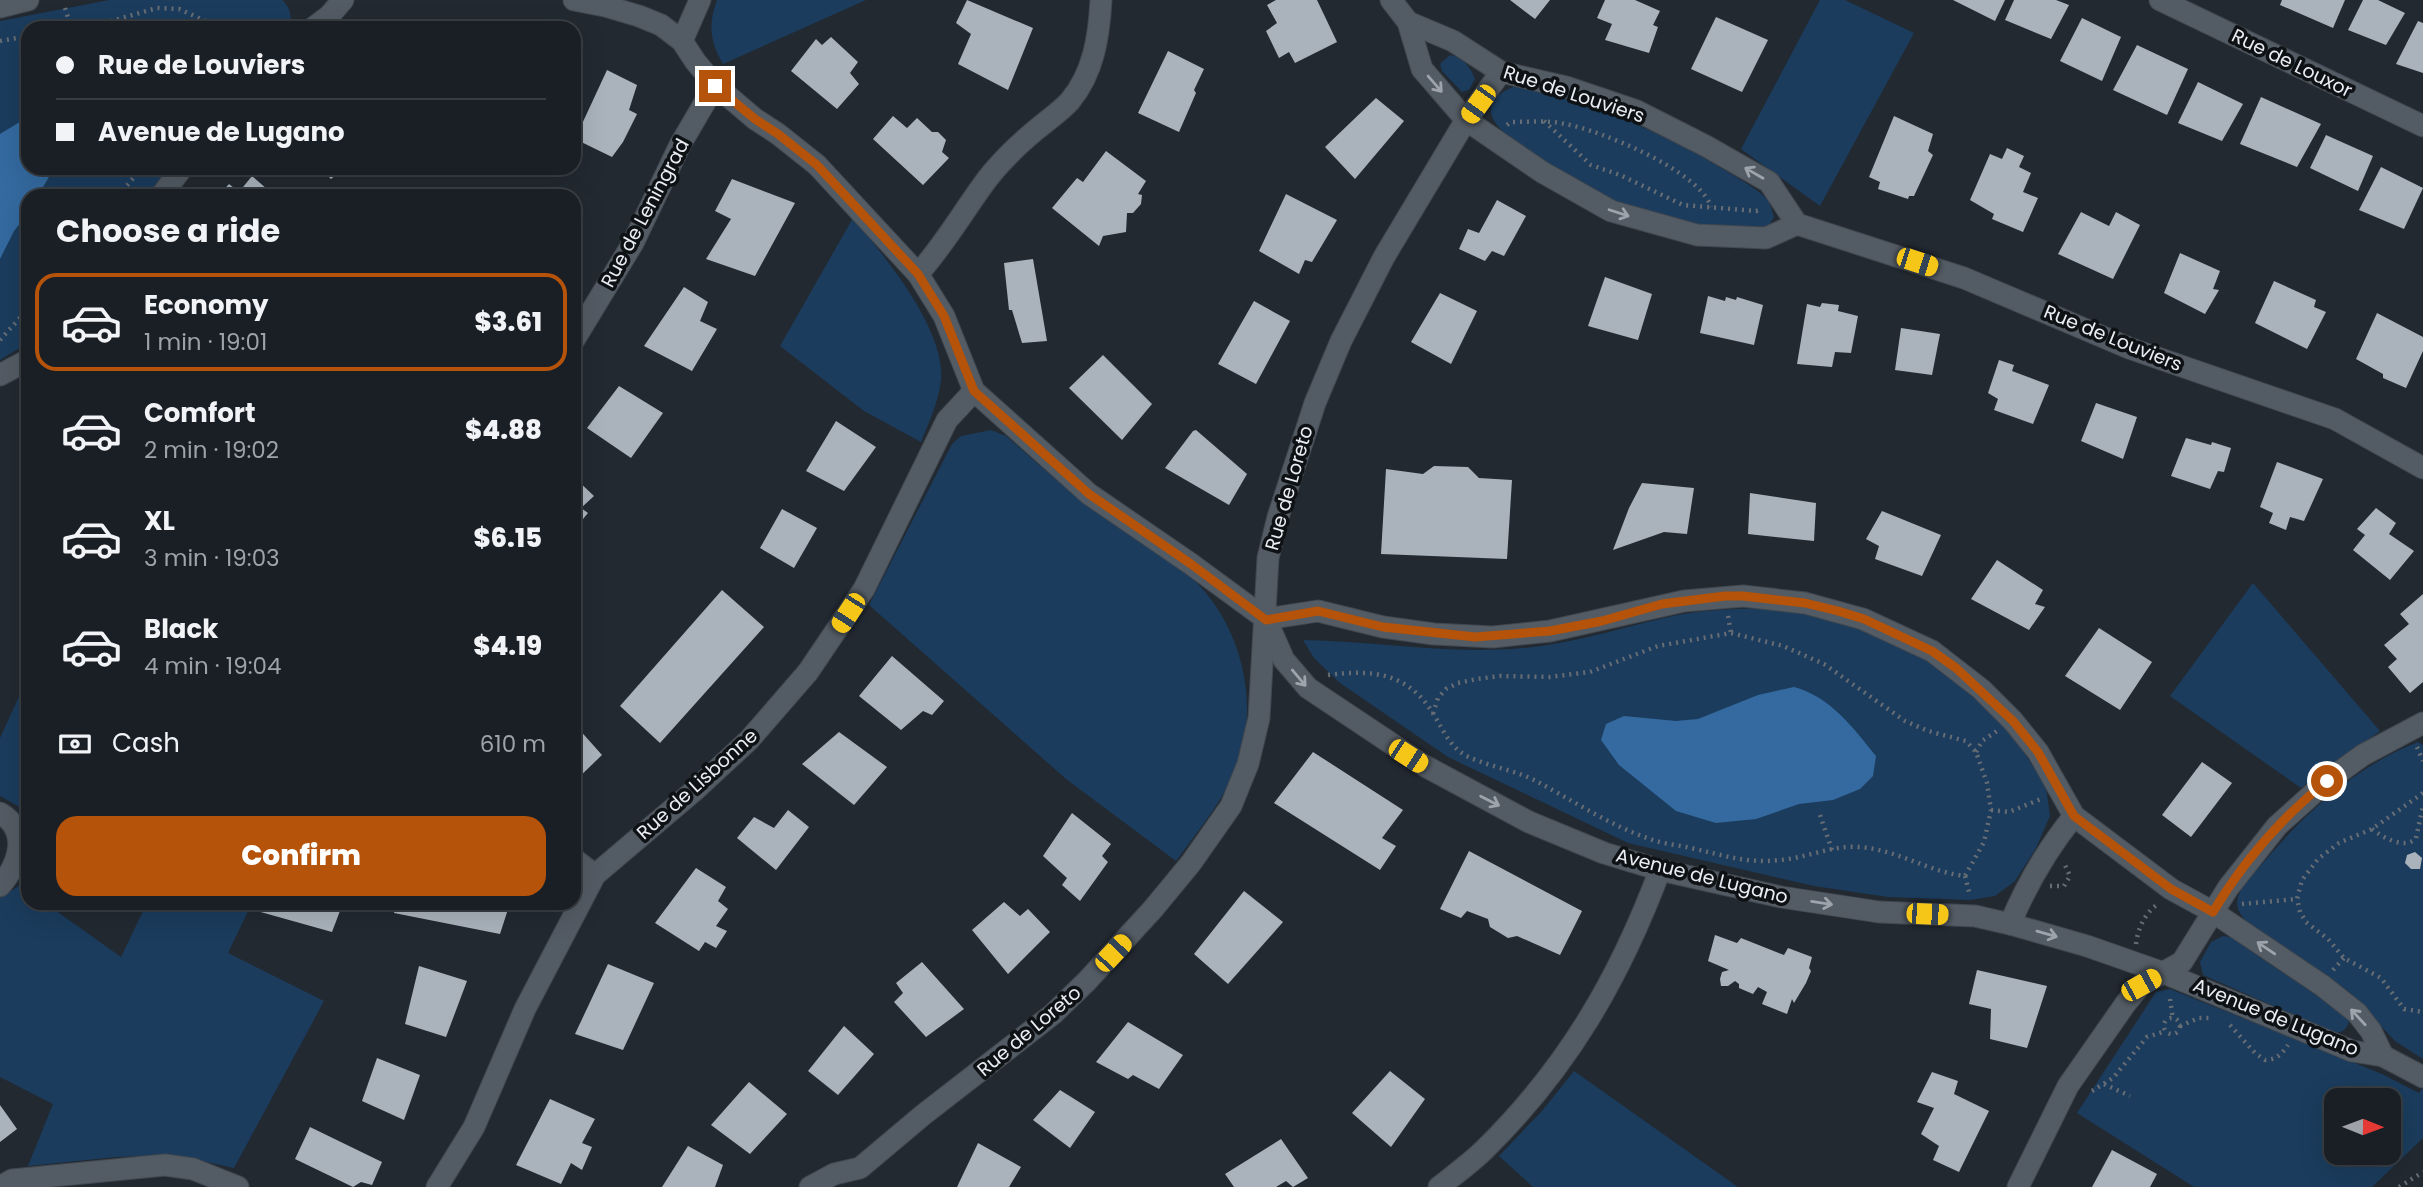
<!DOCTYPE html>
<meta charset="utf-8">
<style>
body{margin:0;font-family:Poppins,sans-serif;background:#23272d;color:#f1f3f6;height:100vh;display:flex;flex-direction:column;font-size:26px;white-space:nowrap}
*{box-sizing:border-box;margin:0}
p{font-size:23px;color:#9fa2a7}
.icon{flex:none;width:38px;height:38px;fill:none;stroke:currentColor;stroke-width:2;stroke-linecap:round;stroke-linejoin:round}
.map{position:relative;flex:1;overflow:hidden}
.drawer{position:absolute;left:21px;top:189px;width:560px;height:721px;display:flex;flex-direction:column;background:#1a1f25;border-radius:21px;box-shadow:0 7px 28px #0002,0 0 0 2px #383d42}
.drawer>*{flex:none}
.banner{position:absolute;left:21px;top:21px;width:560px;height:154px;border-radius:21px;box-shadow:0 7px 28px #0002,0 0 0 2px #383d42;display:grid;align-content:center;height:154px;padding:0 35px;background:#1a1f25}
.needle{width:46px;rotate:91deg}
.buttons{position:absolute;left:2324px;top:1088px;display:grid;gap:14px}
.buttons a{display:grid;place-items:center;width:77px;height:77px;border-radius:14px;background:#1a1f25;box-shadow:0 7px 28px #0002,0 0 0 2px #383d42;font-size:35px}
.end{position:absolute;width:32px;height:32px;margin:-16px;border:9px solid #b45309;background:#fff;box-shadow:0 0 0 4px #fff}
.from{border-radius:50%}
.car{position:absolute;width:21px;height:42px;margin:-21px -10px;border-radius:9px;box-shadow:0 0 5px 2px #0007;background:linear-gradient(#f5c518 24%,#345 0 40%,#f5c518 0 76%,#345 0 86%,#f5c518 0)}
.banner b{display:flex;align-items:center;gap:24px;height:66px;font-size:26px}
.banner b+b{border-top:2px solid #383d42}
.banner i{width:18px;height:18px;background:#f1f3f6}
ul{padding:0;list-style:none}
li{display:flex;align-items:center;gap:21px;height:98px;margin:0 14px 10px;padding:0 21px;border:4px solid transparent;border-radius:21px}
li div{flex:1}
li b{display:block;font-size:26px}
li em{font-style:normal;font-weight:800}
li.current{border-color:#b45309}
li>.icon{width:63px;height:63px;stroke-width:1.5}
h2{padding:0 35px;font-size:32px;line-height:84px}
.pay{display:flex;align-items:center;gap:18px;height:77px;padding:0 35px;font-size:26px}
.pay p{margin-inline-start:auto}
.primary-button{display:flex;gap:14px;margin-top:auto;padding:14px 35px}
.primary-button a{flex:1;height:80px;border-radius:21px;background:#b45309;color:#fff;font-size:28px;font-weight:800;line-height:80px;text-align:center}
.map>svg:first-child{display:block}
.green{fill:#1b3c5d;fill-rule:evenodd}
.water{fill:#346aa0}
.building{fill:#aab3bc}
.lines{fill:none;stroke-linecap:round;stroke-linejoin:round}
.minor-casing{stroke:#41474e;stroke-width:23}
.path{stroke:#676d75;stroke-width:4.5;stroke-dasharray:2 5;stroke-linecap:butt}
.minor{stroke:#535b64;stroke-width:21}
.oneway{stroke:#9ea4ac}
.route{stroke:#b45309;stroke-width:9}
.labels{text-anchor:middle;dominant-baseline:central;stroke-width:7;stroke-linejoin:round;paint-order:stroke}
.street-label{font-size:19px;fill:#eaeef4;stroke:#0f1215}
</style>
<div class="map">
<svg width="2423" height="1187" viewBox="0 0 2423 1187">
<rect width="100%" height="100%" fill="#222931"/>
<g class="green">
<path d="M109 0H282C290 6 293 19 289 28H28V168H168L147 196H28V343L0 360V21Z"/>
<path d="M717 0H866L723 64C710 42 708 24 717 0Z"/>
<polygon points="1820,0 1845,0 1914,33 1820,206 1741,149"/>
<path d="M1450 55C1464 58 1470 67 1475 79L1469 90 1462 92 1442 71 1440 64Z"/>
<path d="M1515 86C1586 100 1654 129 1716 165 1732 175 1752 185 1766 198 1770 202 1772 211 1774 217L1767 229C1739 228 1710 228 1682 222 1663 217 1643 212 1625 205 1599 195 1493 141 1491 112 1491 97 1504 91 1515 86Z"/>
<path d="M853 218C884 256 946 329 941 381 938 403 929 422 921 442L864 411 780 346Z"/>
<path d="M991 430 1006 436C1035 461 1064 488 1095 511 1118 528 1141 543 1165 559 1174 566 1186 573 1195 581 1243 628 1262 710 1234 773 1220 805 1197 832 1176 861L1066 779 869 605 952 444 961 436Z"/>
<polygon points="2253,583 2380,731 2301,788 2170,696"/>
<path d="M1765 608 1812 615 1863 630 1915 648 1996 717 2022 749 2046 787 2050 816 2036 848 2015 881 1995 896 1970 900 1888 897 1814 886 1628 843 1448 757 1340 683 1314 658 1303 640C1376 641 1449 655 1523 648 1571 644 1617 629 1664 618 1697 610 1731 609 1765 608Z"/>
<polygon points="28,677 28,823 18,806 0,796 0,738"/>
<path d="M2418 742 2423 745V1059L2395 1041 2348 991 2246 921C2240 914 2235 907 2238 897 2242 884 2255 873 2263 863 2305 813 2356 766 2418 742Z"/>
<polygon points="20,885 28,891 28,903 45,903 121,957 147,903 252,903 228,953 324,1001 234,1168 176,1155 116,1157 28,1166 53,1104 0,1077 0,898"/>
<path d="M2223 936 2230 937 2344 1014 2349 1022C2346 1030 2343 1032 2335 1033L2203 975 2200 962 2211 942Z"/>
<path d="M2170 989 2382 1074 2419 1093 2423 1088V1138L2372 1187H2194L2077 1113 2156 992ZM2336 1101H2389V1153H2336Z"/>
<polygon points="1574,1071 1738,1187 1533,1187 1499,1156 1542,1111"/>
</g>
<g class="water">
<polygon points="28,117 28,168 54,168 38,196 28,196 28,213 14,231 0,259 0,134"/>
<path d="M1794 687C1831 697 1853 728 1876 756L1873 776 1860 789 1833 800 1799 804 1756 819 1716 823 1676 811 1619 765 1601 740 1606 724 1624 716 1676 721 1698 719 1758 695Z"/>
</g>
<g class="building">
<polygon points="967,0 1033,28 1008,90 958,64 971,34 956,23"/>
<polygon points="1276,0 1317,0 1337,42 1295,63 1289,52 1279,58 1266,31 1277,23 1267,5"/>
<polygon points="1510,0 1550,0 1535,19"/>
<polygon points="1605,0 1635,0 1660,11 1653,25 1658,27 1649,53 1605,40 1612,24 1597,18"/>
<polygon points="1953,0 2005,0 1995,21"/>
<polygon points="2014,0 2056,0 2069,5 2051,39 2005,20"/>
<polygon points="2282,0 2345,0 2333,28 2280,5"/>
<polygon points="2363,0 2378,0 2405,13 2386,45 2348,30"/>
<polygon points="1716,17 1768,40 1742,92 1691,69"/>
<polygon points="2082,18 2121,37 2102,81 2060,61"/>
<polygon points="2418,21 2423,23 2423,73 2396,64"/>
<polygon points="831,37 858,62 850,73 859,84 837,109 791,71 816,39 822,45"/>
<polygon points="2137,45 2188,69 2167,115 2113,90"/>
<polygon points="1168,51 1204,69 1194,90 1196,93 1179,132 1138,113"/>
<polygon points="607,70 637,85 629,110 637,114 623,142 612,157 575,139"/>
<polygon points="2198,82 2243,104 2222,141 2178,123"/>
<polygon points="2261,97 2321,124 2297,167 2240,144"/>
<polygon points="1376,98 1404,121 1355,179 1325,147"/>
<polygon points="893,116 907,128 917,118 932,132 938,132 946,140 942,152 949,158 923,185 873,139"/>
<polygon points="1894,116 1933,134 1928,151 1933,155 1914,196 1909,196 1908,199 1878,189 1880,182 1869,177"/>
<polygon points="2326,135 2373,156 2358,191 2310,168"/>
<polygon points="2007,148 2024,156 2019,167 2031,173 2023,192 2038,198 2023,232 1992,219 1994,214 1970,200 1990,154 2002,159"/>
<polygon points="1106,151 1146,181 1138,194 1142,195 1141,204 1133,213 1127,213 1126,232 1103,236 1099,246 1052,208 1077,178 1083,182"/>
<polygon points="2381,167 2423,188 2404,229 2359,210"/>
<polygon points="320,168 344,168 331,179"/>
<polygon points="252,176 275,196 218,196 229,184 239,192"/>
<polygon points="732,179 795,203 755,276 706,259 731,219 715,211"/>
<polygon points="1286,194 1337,220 1312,262 1305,260 1299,274 1259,251"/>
<polygon points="1497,200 1526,216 1504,256 1492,251 1485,261 1459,249 1468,229 1479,233"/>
<polygon points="2081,212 2109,226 2116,212 2140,225 2113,279 2058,254"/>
<polygon points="2180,253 2220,271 2213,289 2219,290 2205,314 2164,293"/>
<polygon points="1033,259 1047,341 1022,343 1012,310 1009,310 1004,263"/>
<polygon points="1605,277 1652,294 1638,340 1588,326"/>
<polygon points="2274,281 2316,300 2314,307 2326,312 2307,349 2255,323"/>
<polygon points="684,287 708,302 700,321 717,329 692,371 644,346"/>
<polygon points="1440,293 1477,311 1451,364 1411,342"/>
<polygon points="1708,296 1725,301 1726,297 1736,300 1737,297 1763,305 1754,345 1700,333"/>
<polygon points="1254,301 1290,321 1256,384 1218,364"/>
<polygon points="1822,303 1839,305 1838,311 1858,316 1851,353 1835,352 1832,367 1797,364 1807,304 1820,307"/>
<polygon points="2377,313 2423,337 2423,351 2406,388 2383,378 2383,374 2356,359"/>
<polygon points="1901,328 1940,334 1932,375 1895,370"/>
<polygon points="1103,355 1152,404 1122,440 1069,388"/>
<polygon points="1999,360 2014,365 2012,371 2049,385 2033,424 1994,410 1998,399 1988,393"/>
<polygon points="619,386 663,413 631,458 587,428"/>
<polygon points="2096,403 2137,417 2123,459 2081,441"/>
<polygon points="836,421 876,447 844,491 806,471"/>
<polygon points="1196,430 1247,474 1229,505 1165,468 1193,431"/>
<polygon points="2186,438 2211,445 2212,442 2231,448 2224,472 2218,471 2210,489 2171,476"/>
<polygon points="2277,462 2323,479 2304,521 2290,517 2286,530 2269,523 2273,513 2260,507"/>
<polygon points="1434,466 1468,467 1479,478 1512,480 1507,559 1381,554 1386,469 1423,474"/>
<polygon points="574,477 594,496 581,508 588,513 574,530"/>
<polygon points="1642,483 1694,488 1687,534 1664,532 1613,550 1629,508"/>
<polygon points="1750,493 1816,503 1814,541 1748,534"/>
<polygon points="2376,508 2396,523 2389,534 2414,551 2390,580 2353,550 2365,535 2357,529"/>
<polygon points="782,509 817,528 794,568 760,548"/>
<polygon points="1882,511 1941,535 1922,576 1875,559 1879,546 1866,539"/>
<polygon points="1997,560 2043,590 2035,604 2045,607 2029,630 1971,599"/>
<polygon points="722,590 764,627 660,743 620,706"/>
<polygon points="2423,594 2423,682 2410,693 2388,667 2397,659 2384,645 2409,624 2400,614"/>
<polygon points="2099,628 2152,662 2120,710 2065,676"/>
<polygon points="892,656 944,701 932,715 923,711 901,730 859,696"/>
<polygon points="577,727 602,755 574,782 574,730"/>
<polygon points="839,732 887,767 854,805 802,764"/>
<polygon points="1313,752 1403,810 1382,838 1396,846 1380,870 1274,803"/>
<polygon points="2202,762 2232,783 2191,837 2162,815"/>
<polygon points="788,810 809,827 776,870 737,838 754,817 774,828"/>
<polygon points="1072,813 1111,844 1102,856 1108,862 1080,901 1062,885 1067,878 1043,856"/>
<polygon points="1469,851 1582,911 1560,955 1517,936 1508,938 1490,927 1488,919 1467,911 1461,918 1440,909"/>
<polygon points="2415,852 2422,858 2420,869 2411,869 2405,863 2407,855"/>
<polygon points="696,868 726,887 718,901 728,909 716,926 727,931 716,948 705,942 699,951 655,923"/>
<polygon points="1244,891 1283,922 1228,984 1194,954"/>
<polygon points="1004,902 1020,916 1028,909 1050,932 1008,974 972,930"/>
<polygon points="90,903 109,903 108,908"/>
<polygon points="262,903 343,903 332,932 257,911"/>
<polygon points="396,903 510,903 500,934 394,913"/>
<polygon points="1715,935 1737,943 1741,938 1784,955 1788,948 1812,957 1809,968 1811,971 1806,983 1794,1003 1792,999 1787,1014 1762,1004 1767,992 1758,987 1753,994 1739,988 1739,984 1735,981 1728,986 1721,986 1720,979 1722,972 1729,970 1708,961"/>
<polygon points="922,962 964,1009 926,1037 894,1002 903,993 896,983"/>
<polygon points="608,964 654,983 623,1050 575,1034"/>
<polygon points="419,966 467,981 446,1037 405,1024"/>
<polygon points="1977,970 2047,986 2027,1048 1990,1039 1991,1009 1969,1004"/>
<polygon points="1128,1022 1183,1055 1159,1089 1133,1075 1128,1079 1096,1062"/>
<polygon points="844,1026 874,1054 838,1095 808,1071"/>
<polygon points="377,1058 420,1075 404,1120 362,1101"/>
<polygon points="1390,1071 1425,1099 1391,1147 1352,1113"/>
<polygon points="1932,1072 1958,1081 1954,1094 1989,1111 1959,1172 1933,1160 1939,1146 1921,1134 1934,1108 1917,1102"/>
<polygon points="749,1082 787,1114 750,1154 711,1125"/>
<polygon points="1060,1090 1095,1112 1070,1148 1033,1120"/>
<polygon points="550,1099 595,1119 582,1143 592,1147 582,1170 571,1163 561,1184 516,1165"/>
<polygon points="0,1105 17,1129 0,1142"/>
<polygon points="310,1127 382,1162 372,1185 361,1182 353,1187 295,1159"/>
<polygon points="1281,1139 1308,1178 1293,1187 1286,1181 1276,1187 1234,1187 1225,1174"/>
<polygon points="978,1143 1021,1167 1009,1187 957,1187"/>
<polygon points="688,1146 723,1165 715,1187 662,1187"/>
<polygon points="2112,1150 2157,1174 2150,1187 2092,1187"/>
</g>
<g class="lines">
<g class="minor-casing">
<g id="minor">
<polyline points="574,0 605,6 639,16 661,25 682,41 695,61 715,85 755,119 778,134 817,165 918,274 944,316 974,391 1089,494 1191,564 1266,619 1284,660 1308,688 1425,766 1529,822 1604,853 1660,870 1781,897 1879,912 1975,916 2010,924 2087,946 2164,973 2352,1051 2383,1056 2423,1077"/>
<polyline points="1391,0 1408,22 1422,69 1466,120 1542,172 1611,211 1697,235 1766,238 1797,224"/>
<polyline points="2160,0 2423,126"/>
<polyline points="0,7 28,0"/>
<polyline points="1408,22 1453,41 1501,72 1566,87 1637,111 1706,146 1769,182 1797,224 1964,278 2129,348 2335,419 2423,468"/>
<polyline points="313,28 329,16 343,0"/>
<polyline points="682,41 700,0"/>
<polyline points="161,196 182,168"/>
<path d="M918 274C945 244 964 210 988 178 1002 160 1019 144 1037 129 1048 120 1061 111 1070 101 1094 72 1099 36 1101 0"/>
<polyline points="574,340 633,243 680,145 715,85"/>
<polyline points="0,375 28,360"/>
<polyline points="1266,619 1318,611 1383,627 1434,634 1493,637 1550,631 1684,601 1743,596 1805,603 1863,619 1932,651 1981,689 2013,721 2038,752 2074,816 2171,889 2213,912 2323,986 2357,1013 2371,1031 2383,1056"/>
<path d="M0 813C31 831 18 865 0 886"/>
<polyline points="574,859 595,875"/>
<path d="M2010 924C2026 886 2048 848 2074 816"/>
<polyline points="0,1187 12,1180 165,1165 193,1169 238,1187"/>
<polyline points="437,1187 474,1127 525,1009 595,875 695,790 749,740 808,672 864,589 947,420 974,391"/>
<polyline points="810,1187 834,1174 860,1168 923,1115 1053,1014 1087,981 1153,909 1191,863 1231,806 1248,764 1259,718 1268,558 1278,517 1315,403 1341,341 1384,257 1466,120 1501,72"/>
<path d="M1439 1187C1454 1175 1471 1163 1485 1149 1568 1067 1619 979 1660 870"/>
<polyline points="2018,1187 2068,1086 2126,1003 2141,985 2182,962 2228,888 2277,826 2327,781 2363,755 2423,723"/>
</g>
</g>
<g class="path">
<polyline points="65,8 71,27"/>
<polyline points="69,28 101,24 157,8 179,9 221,28"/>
<polyline points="262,28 267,25 291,24"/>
<polyline points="0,41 28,36"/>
<polyline points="1544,121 1591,165 1620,175 1683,205 1756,211 1762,209"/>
<path d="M1507 125 1511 122C1529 122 1547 120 1565 124 1600 130 1700 171 1711 207"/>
<polyline points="118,196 142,168"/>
<polyline points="0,340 28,309"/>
<polyline points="1728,616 1731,633"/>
<path d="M1328 675C1373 669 1409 673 1434 715 1446 735 1452 752 1476 760 1496 768 1517 771 1536 781 1572 800 1611 826 1650 839 1663 844 1678 845 1691 848 1723 855 1747 864 1780 860 1806 858 1833 845 1858 847 1897 849 1928 872 1965 876L1984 842 1991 810 1987 783 1976 752 1966 741 1928 731 1905 721 1824 664 1783 646 1731 633 1658 646 1590 672 1550 677 1500 676 1477 679 1458 683 1446 689 1438 698 1433 714"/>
<polyline points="2417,747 2423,761"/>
<polyline points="1976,752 1982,741 1997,731"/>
<polyline points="2423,793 2372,829 2339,843 2318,859 2302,880 2297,899 2300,912 2306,922 2328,939 2344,958 2381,978 2404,1009 2423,1012"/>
<polyline points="1991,810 2009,812 2041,799"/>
<polyline points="1820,815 1832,850"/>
<path d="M2372 829C2383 838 2406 850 2416 838L2423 806"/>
<polyline points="1965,876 1970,896"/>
<polyline points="2050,886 2064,886 2070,876 2064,863"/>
<polyline points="2242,904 2297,899"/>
<path d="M2136 944C2138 928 2145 913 2158 904"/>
<polyline points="2333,970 2344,958"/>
<polyline points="2170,999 2173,1019"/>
<circle cx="2172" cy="1026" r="8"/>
<path d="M2230 1025 2255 1053 2265 1060C2276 1060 2282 1054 2288 1045"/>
<polyline points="2180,1026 2199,1018 2212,1018"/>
<polyline points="2104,1084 2130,1096"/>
<polyline points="2092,1091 2113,1078 2147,1037 2166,1031"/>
<polyline points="2399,1187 2423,1172"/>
</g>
<use href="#minor" class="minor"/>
</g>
<defs><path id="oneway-shaft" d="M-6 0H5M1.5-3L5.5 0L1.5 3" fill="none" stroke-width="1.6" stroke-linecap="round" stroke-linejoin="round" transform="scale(1.75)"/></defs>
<g class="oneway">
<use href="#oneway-shaft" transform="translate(1435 84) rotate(49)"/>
<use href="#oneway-shaft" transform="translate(1754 173) rotate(-150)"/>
<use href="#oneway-shaft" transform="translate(1619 213) rotate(18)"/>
<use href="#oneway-shaft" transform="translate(1299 678) rotate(50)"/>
<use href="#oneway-shaft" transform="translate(1490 801) rotate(27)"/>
<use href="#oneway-shaft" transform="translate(1822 903) rotate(9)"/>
<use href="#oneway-shaft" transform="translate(2047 934) rotate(16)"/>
<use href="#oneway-shaft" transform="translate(2266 948) rotate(-146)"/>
<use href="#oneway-shaft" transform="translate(2358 1017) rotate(-133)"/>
</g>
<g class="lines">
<path class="route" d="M715 86 755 119 778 134 817 165 918 274 944 316 974 391 1089 494 1191 564 1266 620 1318 611 1383 627 1475 637 1550 631 1602 621 1662 604 1725 596H1743L1805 603 1838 611 1864 619 1932 651 1956 668 2013 721 2038 752 2074 816 2171 889 2213 912C2243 862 2281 818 2327 781"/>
</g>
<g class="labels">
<g class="street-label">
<text transform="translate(2292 63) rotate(26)">Rue de Louxor</text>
<text transform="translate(1574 94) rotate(18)">Rue de Louviers</text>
<text transform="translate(645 213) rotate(-62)">Rue de Leningrad</text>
<text transform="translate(2113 338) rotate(22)">Rue de Louviers</text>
<text transform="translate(1289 488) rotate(-74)">Rue de Loreto</text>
<text transform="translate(697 784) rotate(-42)">Rue de Lisbonne</text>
<text transform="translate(1702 876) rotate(14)">Avenue de Lugano</text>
<text transform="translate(2276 1017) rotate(22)">Avenue de Lugano</text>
<text transform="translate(1029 1031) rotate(-40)">Rue de Loreto</text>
</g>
</g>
</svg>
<div class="buttons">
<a><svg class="needle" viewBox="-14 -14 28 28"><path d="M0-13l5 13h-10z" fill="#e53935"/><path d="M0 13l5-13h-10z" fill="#9fa2a7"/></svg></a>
</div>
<i class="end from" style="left:2327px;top:781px"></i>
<i class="end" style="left:715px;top:86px"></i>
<i class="car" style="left:1478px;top:104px;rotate:216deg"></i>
<i class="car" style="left:1917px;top:262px;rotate:108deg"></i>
<i class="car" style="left:848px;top:613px;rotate:213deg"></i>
<i class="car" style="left:1408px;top:756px;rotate:123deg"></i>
<i class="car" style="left:1927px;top:914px;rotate:92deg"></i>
<i class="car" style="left:1113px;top:953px;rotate:43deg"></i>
<i class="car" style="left:2141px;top:985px;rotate:61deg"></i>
<div class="banner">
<b><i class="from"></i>Rue de Louviers</b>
<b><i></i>Avenue de Lugano</b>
</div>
<section class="drawer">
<h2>Choose a ride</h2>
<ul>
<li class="current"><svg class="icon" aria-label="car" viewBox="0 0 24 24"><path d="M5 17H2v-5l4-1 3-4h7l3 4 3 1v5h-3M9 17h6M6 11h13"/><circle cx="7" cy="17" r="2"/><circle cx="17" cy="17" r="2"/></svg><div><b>Economy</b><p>1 min · 19:01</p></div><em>$3.61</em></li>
<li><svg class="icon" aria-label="car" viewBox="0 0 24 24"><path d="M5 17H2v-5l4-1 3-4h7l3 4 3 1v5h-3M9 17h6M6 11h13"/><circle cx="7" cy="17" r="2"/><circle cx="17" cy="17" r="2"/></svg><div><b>Comfort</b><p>2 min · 19:02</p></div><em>$4.88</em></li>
<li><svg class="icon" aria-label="car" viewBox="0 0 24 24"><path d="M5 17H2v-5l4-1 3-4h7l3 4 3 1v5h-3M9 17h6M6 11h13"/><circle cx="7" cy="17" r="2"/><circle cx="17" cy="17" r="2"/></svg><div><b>XL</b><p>3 min · 19:03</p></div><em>$6.15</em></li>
<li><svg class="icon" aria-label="car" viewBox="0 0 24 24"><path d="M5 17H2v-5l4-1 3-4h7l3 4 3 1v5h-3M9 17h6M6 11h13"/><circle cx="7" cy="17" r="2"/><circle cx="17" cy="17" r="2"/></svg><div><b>Black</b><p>4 min · 19:04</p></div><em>$4.19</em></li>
</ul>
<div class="pay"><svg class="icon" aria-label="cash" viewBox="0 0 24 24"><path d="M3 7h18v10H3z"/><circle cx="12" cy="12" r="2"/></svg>Cash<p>610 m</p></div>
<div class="primary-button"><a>Confirm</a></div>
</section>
</div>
